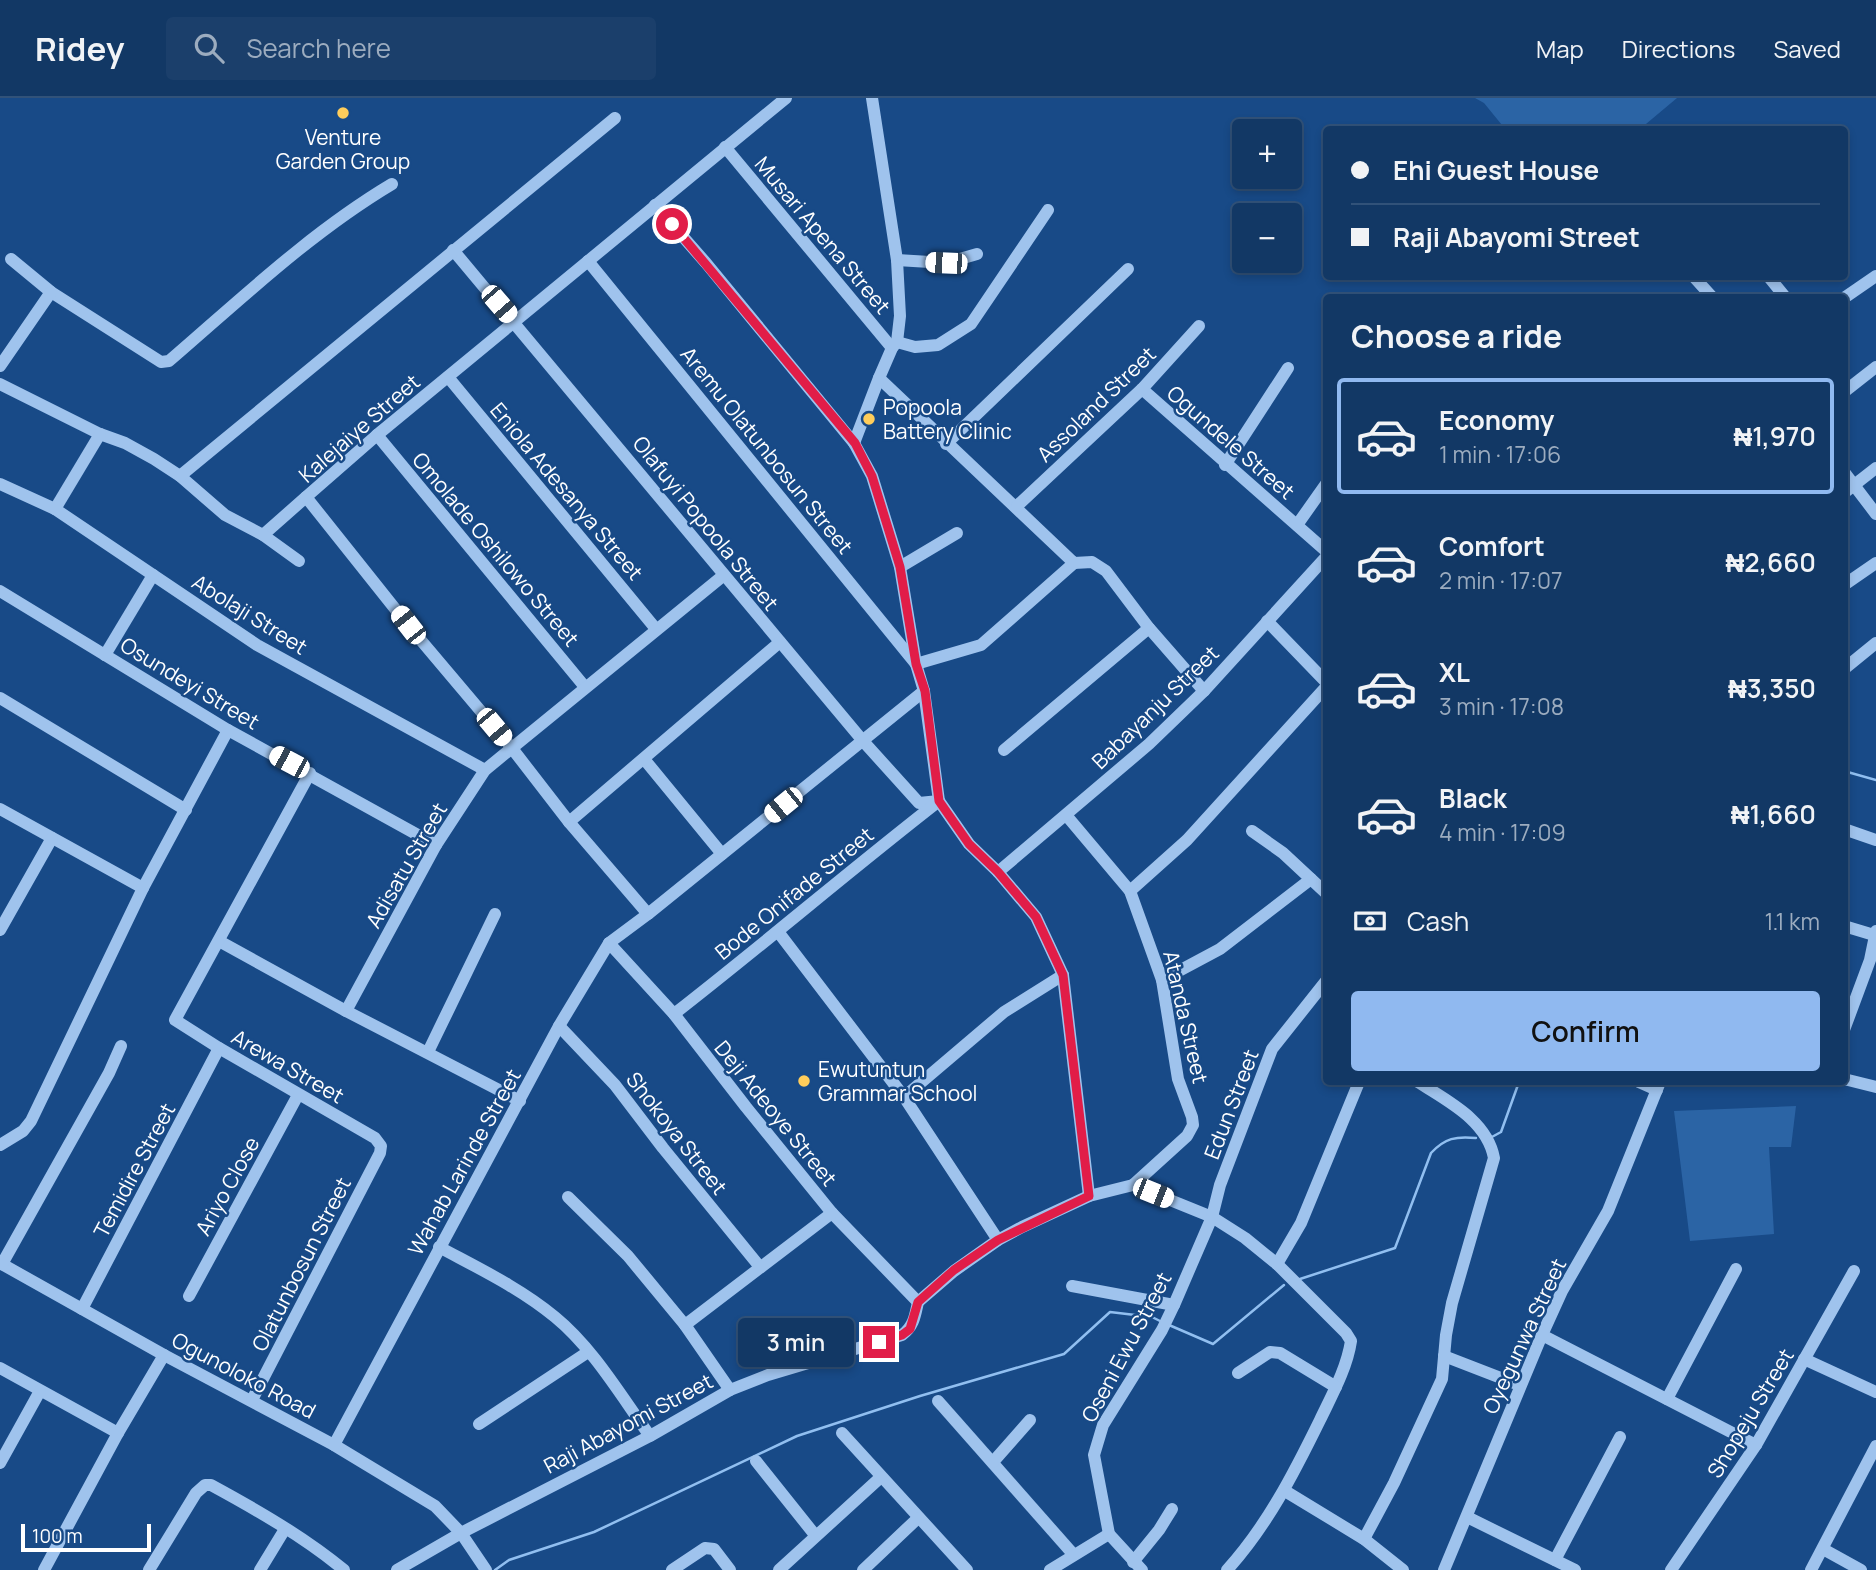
<!DOCTYPE html>
<meta charset="utf-8">
<style>
body{margin:0;font-family:Manrope,sans-serif;background:#1b3f6b;color:#f1f3f6;height:100vh;display:flex;flex-direction:column;font-size:26px;white-space:nowrap}
*{box-sizing:border-box;margin:0}
p{font-size:23px;color:#9cacbf}
.icon{flex:none;width:38px;height:38px;fill:none;stroke:currentColor;stroke-width:2;stroke-linecap:round;stroke-linejoin:round}
.map{position:relative;flex:1;overflow:hidden}
.drawer{position:absolute;left:1323px;top:196px;width:525px;height:791px;display:flex;flex-direction:column;background:#123865;border-radius:7px;box-shadow:0 4px 10px #0003,0 0 0 2px #315279}
.drawer>*{flex:none}
.banner{position:absolute;left:1323px;top:28px;width:525px;height:154px;border-radius:7px;box-shadow:0 4px 10px #0003,0 0 0 2px #315279;display:grid;align-content:center;height:154px;padding:0 28px;background:#123865}
.controls{position:absolute;left:1232px;top:21px;display:grid;gap:14px}
.controls a{display:grid;place-items:center;width:70px;height:70px;border-radius:7px;background:#123865;box-shadow:0 4px 10px #0003,0 0 0 2px #315279;font-size:35px}
.scale{position:absolute;left:21px;bottom:18px;width:130px;box-sizing:border-box;padding-left:7px;border:4px solid #fff;border-top:0;font-size:19px;line-height:24px;white-space:nowrap;color:#fff;-webkit-text-stroke:5px #184a87;paint-order:stroke}
.end{position:absolute;width:32px;height:32px;margin:-16px;border:9px solid #e11d48;background:#fff;box-shadow:0 0 0 4px #fff}
.from{border-radius:50%}
.bubble{position:absolute;height:49px;border-radius:7px;background:#123865;box-shadow:0 4px 10px #0003,0 0 0 2px #315279;font-size:23px;font-weight:600;line-height:49px;text-align:center}
.car{position:absolute;width:21px;height:42px;margin:-21px -10px;border-radius:9px;box-shadow:0 0 5px 2px #0007;background:linear-gradient(#fff 24%,#345 0 40%,#fff 0 76%,#345 0 86%,#fff 0)}
.banner b{display:flex;align-items:center;gap:24px;height:66px;font-size:26px}
.banner b+b{border-top:2px solid #315279}
.banner i{width:18px;height:18px;background:#f1f3f6}
ul{padding:0;list-style:none}
li{display:flex;align-items:center;gap:21px;height:116px;margin:0 14px 10px;padding:0 14px;border:4px solid transparent;border-radius:7px}
li div{flex:1}
li b{display:block;font-size:26px}
li em{font-style:normal;font-weight:600}
li.selected{border-color:#90b9f0}
li>.icon{width:63px;height:63px;stroke-width:1.5}
h2{padding:0 28px;font-size:32px;line-height:84px}
.pay{display:flex;align-items:center;gap:18px;height:77px;padding:0 28px;font-size:26px}
.pay p{margin-inline-start:auto}
.cta{display:flex;gap:14px;margin-top:auto;padding:14px 28px}
.cta a{flex:1;height:80px;border-radius:7px;background:#90b9f0;color:#111;font-size:28px;font-weight:600;line-height:80px;text-align:center}
header{display:flex;align-items:center;gap:42px;box-sizing:border-box;height:98px;padding:0 35px;background:#123865;border-bottom:2px solid #315279}
header strong{font-size:33px}
nav{display:flex;gap:38px;margin-inline-start:auto;font-size:24px}
.search{width:490px;height:63px;background:#1b3f6b;display:flex;align-items:center;gap:18px;box-sizing:border-box;padding:0 24px;border-radius:7px;color:#9cacbf;font-size:26px}
.map>svg:first-child{display:block}
.green{fill:#2b64a5}
.lines{fill:none;stroke-linecap:round;stroke-linejoin:round}
.stream{stroke:#91bff0;stroke-width:2.5}
.minor{stroke:#9fc3ed;stroke-width:12}
.route{stroke:#e11d48;stroke-width:9}
.poi-dot{fill:#ffcd5b;stroke:#184a87;stroke-width:2.5}
.labels{text-anchor:middle;dominant-baseline:central;stroke-width:5;stroke-linejoin:round;paint-order:stroke}
.poi-label{font-size:21px;fill:#fff;stroke:#184a87;text-anchor:start}
.street-label{font-size:21px;fill:#fff;stroke:#184a87}
</style>
<header>
<strong>Ridey</strong>
<div class="search"><svg class="icon" aria-label="search" viewBox="0 0 24 24"><circle cx="10" cy="10" r="6"/><path d="M15 15l6 6"/></svg>Search here</div>
<nav><a>Map</a><a>Directions</a><a>Saved</a></nav>
</header>
<div class="map">
<svg width="1876" height="1472" viewBox="0 0 1876 1472">
<rect width="100%" height="100%" fill="#184a87"/>
<g class="green">
<polygon points="1475,0 1677,0 1640,31 1506,32 1484,5"/>
<polygon points="1796,1008 1791,1049 1769,1049 1774,1136 1690,1143 1674,1013"/>
</g>
<g class="lines">
<g class="stream">
<polyline points="1844,673 1876,682"/>
<polyline points="1490,1040 1501,1034 1519,984"/>
<path d="M1300 1181 1395 1150 1431 1055C1445 1040 1456 1038 1476 1040"/>
<polyline points="1169,1227 1213,1246 1284,1187"/>
<polyline points="495,1472 509,1462 594,1434 797,1338 920,1298 1064,1256 1110,1214 1152,1219 1160,1223"/>
</g>
<g class="minor">
<polyline points="725,49 892,250"/>
<polyline points="655,107 706,165 854,345 872,378 900,469 916,566 924,593 939,703 969,746 998,774 1036,819 1063,877 1089,1098"/>
<polyline points="453,152 863,643 919,705 939,703"/>
<path d="M11 161 51 194 161 264 169 263C241 201 310 135 392 86"/>
<polyline points="897,162 946,165 977,156"/>
<polyline points="588,163 916,566 981,547 1074,465"/>
<polyline points="1693,178 1713,200"/>
<polyline points="1768,178 1786,200"/>
<polyline points="1844,200 1876,178"/>
<polyline points="897,244 915,249 938,247 971,226 1048,112"/>
<polyline points="0,268 51,194"/>
<polyline points="448,279 656,531"/>
<polyline points="879,280 1074,465 1092,464 1106,473 1149,530 1204,593"/>
<polyline points="0,286 100,336 125,345 154,361 180,378 225,417 263,437 306,399"/>
<polyline points="1142,291 1326,453"/>
<polyline points="1844,294 1876,269"/>
<polyline points="377,337 585,589"/>
<polyline points="854,345 879,280 892,250 897,244 900,218 897,162 872,0"/>
<polyline points="946,346 1128,171"/>
<polyline points="1225,367 1288,270"/>
<polyline points="1844,374 1876,416"/>
<polyline points="180,378 615,20"/>
<polyline points="0,386 55,411 257,547 485,672"/>
<polyline points="1844,395 1876,370"/>
<polyline points="1017,408 1142,291 1199,228"/>
<polyline points="55,411 100,336"/>
<polyline points="1297,427 1326,386"/>
<polyline points="263,437 299,463"/>
<polyline points="900,469 957,435"/>
<polyline points="1844,487 1876,465"/>
<polyline points="0,493 228,632 436,747"/>
<polyline points="1267,523 1326,584"/>
<polyline points="105,557 153,477"/>
<polyline points="1844,571 1876,545"/>
<polyline points="0,600 186,712"/>
<polyline points="1004,652 1149,530"/>
<polyline points="644,661 722,756"/>
<polyline points="0,711 143,790"/>
<polyline points="1066,717 1130,793 1162,882 1178,981 1192,1019 1193,1027 1187,1038 1133,1087"/>
<polyline points="569,724 780,544"/>
<polyline points="1844,731 1876,742"/>
<polyline points="1252,733 1283,755 1326,795"/>
<polyline points="998,774 1149,646 1204,593 1326,459"/>
<polyline points="1130,793 1187,742 1326,589"/>
<polyline points="648,816 569,724 511,649 408,527 306,399 377,337 786,0"/>
<polyline points="1844,828 1874,837"/>
<polyline points="0,832 52,740"/>
<polyline points="779,835 904,999 998,1142"/>
<polyline points="219,843 346,913 520,1003"/>
<polyline points="609,845 674,916 746,1009 832,1115 918,1204"/>
<polyline points="1162,882 1220,851 1311,781"/>
<polyline points="346,913 436,747 485,672 724,477"/>
<path d="M674 916C764 846 849 773 939 703"/>
<polyline points="559,928 615,987 663,1050 760,1169"/>
<polyline points="1844,932 1870,862 1876,833"/>
<polyline points="428,954 495,816"/>
<polyline points="1844,981 1876,989"/>
<polyline points="1639,984 1657,992"/>
<polyline points="904,999 1004,914 1063,877"/>
<polyline points="0,1047 23,1033 31,1023 143,790 228,632"/>
<polyline points="568,1099 628,1158 685,1227 730,1292"/>
<path d="M439 1149C478 1170 520 1190 555 1219 593 1250 621 1298 650 1338"/>
<polyline points="0,1165 164,1257 334,1347 435,1408 461,1435 486,1472"/>
<polyline points="2,1166 109,975 121,948"/>
<polyline points="1277,1166 1301,1125 1359,984"/>
<polyline points="1072,1188 1174,1207"/>
<polyline points="189,1198 298,997"/>
<path d="M918 1204 954 1173 998 1142 1022 1129 1089 1098 1133 1087 1212 1119 1245 1140 1277 1166 1346 1235 1351 1243C1347 1270 1332 1297 1320 1322 1294 1375 1267 1428 1227 1472"/>
<polyline points="82,1211 219,950"/>
<polyline points="685,1227 832,1115"/>
<polyline points="1542,1237 1756,1347"/>
<polyline points="1444,1258 1519,1287"/>
<polyline points="1804,1261 1876,1294"/>
<polyline points="0,1270 118,1335"/>
<polyline points="1238,1275 1270,1254 1280,1255 1336,1289"/>
<polyline points="1667,1301 1736,1171"/>
<polyline points="252,1302 380,1055 381,1048 375,1040 219,950 175,922 310,675"/>
<polyline points="938,1303 1073,1456"/>
<polyline points="479,1326 588,1254"/>
<polyline points="842,1335 967,1472"/>
<polyline points="334,1347 559,928 609,845 648,816 924,593"/>
<polyline points="756,1363 815,1437"/>
<polyline points="993,1364 1030,1322"/>
<polyline points="0,1365 40,1293"/>
<polyline points="1285,1393 1364,1441 1403,1472"/>
<polyline points="1467,1419 1575,1472"/>
<path d="M1364 1441 1394 1385 1442 1281 1446 1237 1452 1205 1494 1060C1487 1022 1447 1003 1418 984"/>
<polyline points="1823,1451 1861,1472"/>
<polyline points="1555,1462 1620,1339"/>
<polyline points="1133,1464 1159,1432 1172,1411"/>
<polyline points="44,1472 118,1335 164,1257"/>
<path d="M149 1472 196 1395 205 1387H211C257 1412 304 1439 344 1472"/>
<polyline points="260,1472 285,1431"/>
<path d="M397 1472 461 1435 650 1338 730 1292 768 1277 902 1237C914 1228 915 1218 918 1204"/>
<polyline points="672,1472 705,1450 714,1451 730,1472"/>
<polyline points="779,1472 881,1379"/>
<polyline points="863,1472 918,1420"/>
<polyline points="1050,1472 1109,1436"/>
<polyline points="1142,1472 1109,1436 1094,1357 1103,1327 1162,1232 1174,1207 1212,1119 1220,1087 1272,951 1326,883"/>
<polyline points="1444,1472 1542,1237 1562,1193 1608,1113 1660,984"/>
<polyline points="1671,1472 1756,1347 1854,1173"/>
<polyline points="1811,1472 1876,1348"/>
</g>
</g>
<g class="lines">
<polyline class="route" points="672,126 855,345 872,378 900,469 916,566 925,593 939,703 969,746 998,774 1036,819 1063,877 1089,1098 998,1142 954,1172 918,1204 910,1231 902,1237 879,1244"/>
</g>
<g class="poi-dot">
<circle cx="343" cy="15" r="7"/>
<circle cx="869" cy="321" r="7"/>
<circle cx="804" cy="983" r="7"/>
</g>
<g class="labels">
<g class="poi-label">
<text x="343" y="39" text-anchor="middle">Venture<tspan x="343" dy="24">Garden Group</tspan></text>
<text x="883" y="309">Popoola<tspan x="883" dy="24">Battery Clinic</tspan></text>
<text x="818" y="971">Ewutuntun<tspan x="818" dy="24">Grammar School</tspan></text>
</g>
<g class="street-label">
<text transform="translate(823 137) rotate(50)">Musari Apena Street</text>
<text transform="translate(1096 306) rotate(-44)">Assoland Street</text>
<text transform="translate(359 330) rotate(-41)">Kalejaiye Street</text>
<text transform="translate(1231 344) rotate(41)">Ogundele Street</text>
<text transform="translate(767 352) rotate(51)">Aremu Olatunbosun Street</text>
<text transform="translate(567 393) rotate(50)">Eniola Adesanya Street</text>
<text transform="translate(706 425) rotate(51)">Olafuyi Popoola Street</text>
<text transform="translate(496 451) rotate(50)">Omolade Oshilowo Street</text>
<text transform="translate(250 516) rotate(32)">Abolaji Street</text>
<text transform="translate(190 585) rotate(31)">Osundeyi Street</text>
<text transform="translate(1155 609) rotate(-44)">Babayanju Street</text>
<text transform="translate(406 767) rotate(-60)">Adisatu Street</text>
<text transform="translate(794 795) rotate(-39)">Bode Onifade Street</text>
<text transform="translate(1186 919) rotate(77)">Atanda Street</text>
<text transform="translate(288 968) rotate(30)">Arewa Street</text>
<text transform="translate(1231 1006) rotate(-69)">Edun Street</text>
<text transform="translate(776 1015) rotate(51)">Deji Adeoye Street</text>
<text transform="translate(677 1035) rotate(52)">Shokoya Street</text>
<text transform="translate(464 1064) rotate(-61)">Wahab Larinde Street</text>
<text transform="translate(134 1072) rotate(-62)">Temidire Street</text>
<text transform="translate(227 1088) rotate(-61)">Ariyo Close</text>
<text transform="translate(301 1166) rotate(-63)">Olatunbosun Street</text>
<text transform="translate(1524 1238) rotate(-65)">Oyegunwa Street</text>
<text transform="translate(1126 1249) rotate(-62)">Oseni Ewu Street</text>
<text transform="translate(244 1277) rotate(28)">Ogunoloko Road</text>
<text transform="translate(1750 1315) rotate(-59)">Shopeju Street</text>
<text transform="translate(628 1325) rotate(-28)">Raji Abayomi Street</text>
</g>
</g>
</svg>
<div class="controls">
<a>+</a>
<a>−</a>
</div>
<div class="scale">100 m</div>
<i class="end from" style="left:672px;top:126px"></i>
<i class="end" style="left:879px;top:1244px"></i>
<div class="bubble" style="left:738px;top:1220px;width:116px">3 min</div>
<i class="car" style="left:946px;top:165px;rotate:272deg"></i>
<i class="car" style="left:499px;top:206px;rotate:139deg"></i>
<i class="car" style="left:408px;top:527px;rotate:322deg"></i>
<i class="car" style="left:494px;top:629px;rotate:140deg"></i>
<i class="car" style="left:289px;top:664px;rotate:298deg"></i>
<i class="car" style="left:783px;top:707px;rotate:231deg"></i>
<i class="car" style="left:1153px;top:1095px;rotate:112deg"></i>
<div class="banner">
<b><i class="from"></i>Ehi Guest House</b>
<b><i></i>Raji Abayomi Street</b>
</div>
<section class="drawer">
<h2>Choose a ride</h2>
<ul>
<li class="selected"><svg class="icon" aria-label="car" viewBox="0 0 24 24"><path d="M5 17H2v-5l4-1 3-4h7l3 4 3 1v5h-3M9 17h6M6 11h13"/><circle cx="7" cy="17" r="2"/><circle cx="17" cy="17" r="2"/></svg><div><b>Economy</b><p>1 min · 17:06</p></div><em>₦1,970</em></li>
<li><svg class="icon" aria-label="car" viewBox="0 0 24 24"><path d="M5 17H2v-5l4-1 3-4h7l3 4 3 1v5h-3M9 17h6M6 11h13"/><circle cx="7" cy="17" r="2"/><circle cx="17" cy="17" r="2"/></svg><div><b>Comfort</b><p>2 min · 17:07</p></div><em>₦2,660</em></li>
<li><svg class="icon" aria-label="car" viewBox="0 0 24 24"><path d="M5 17H2v-5l4-1 3-4h7l3 4 3 1v5h-3M9 17h6M6 11h13"/><circle cx="7" cy="17" r="2"/><circle cx="17" cy="17" r="2"/></svg><div><b>XL</b><p>3 min · 17:08</p></div><em>₦3,350</em></li>
<li><svg class="icon" aria-label="car" viewBox="0 0 24 24"><path d="M5 17H2v-5l4-1 3-4h7l3 4 3 1v5h-3M9 17h6M6 11h13"/><circle cx="7" cy="17" r="2"/><circle cx="17" cy="17" r="2"/></svg><div><b>Black</b><p>4 min · 17:09</p></div><em>₦1,660</em></li>
</ul>
<div class="pay"><svg class="icon" aria-label="cash" viewBox="0 0 24 24"><path d="M3 7h18v10H3z"/><circle cx="12" cy="12" r="2"/></svg>Cash<p>1.1 km</p></div>
<div class="cta"><a>Confirm</a></div>
</section>
</div>
